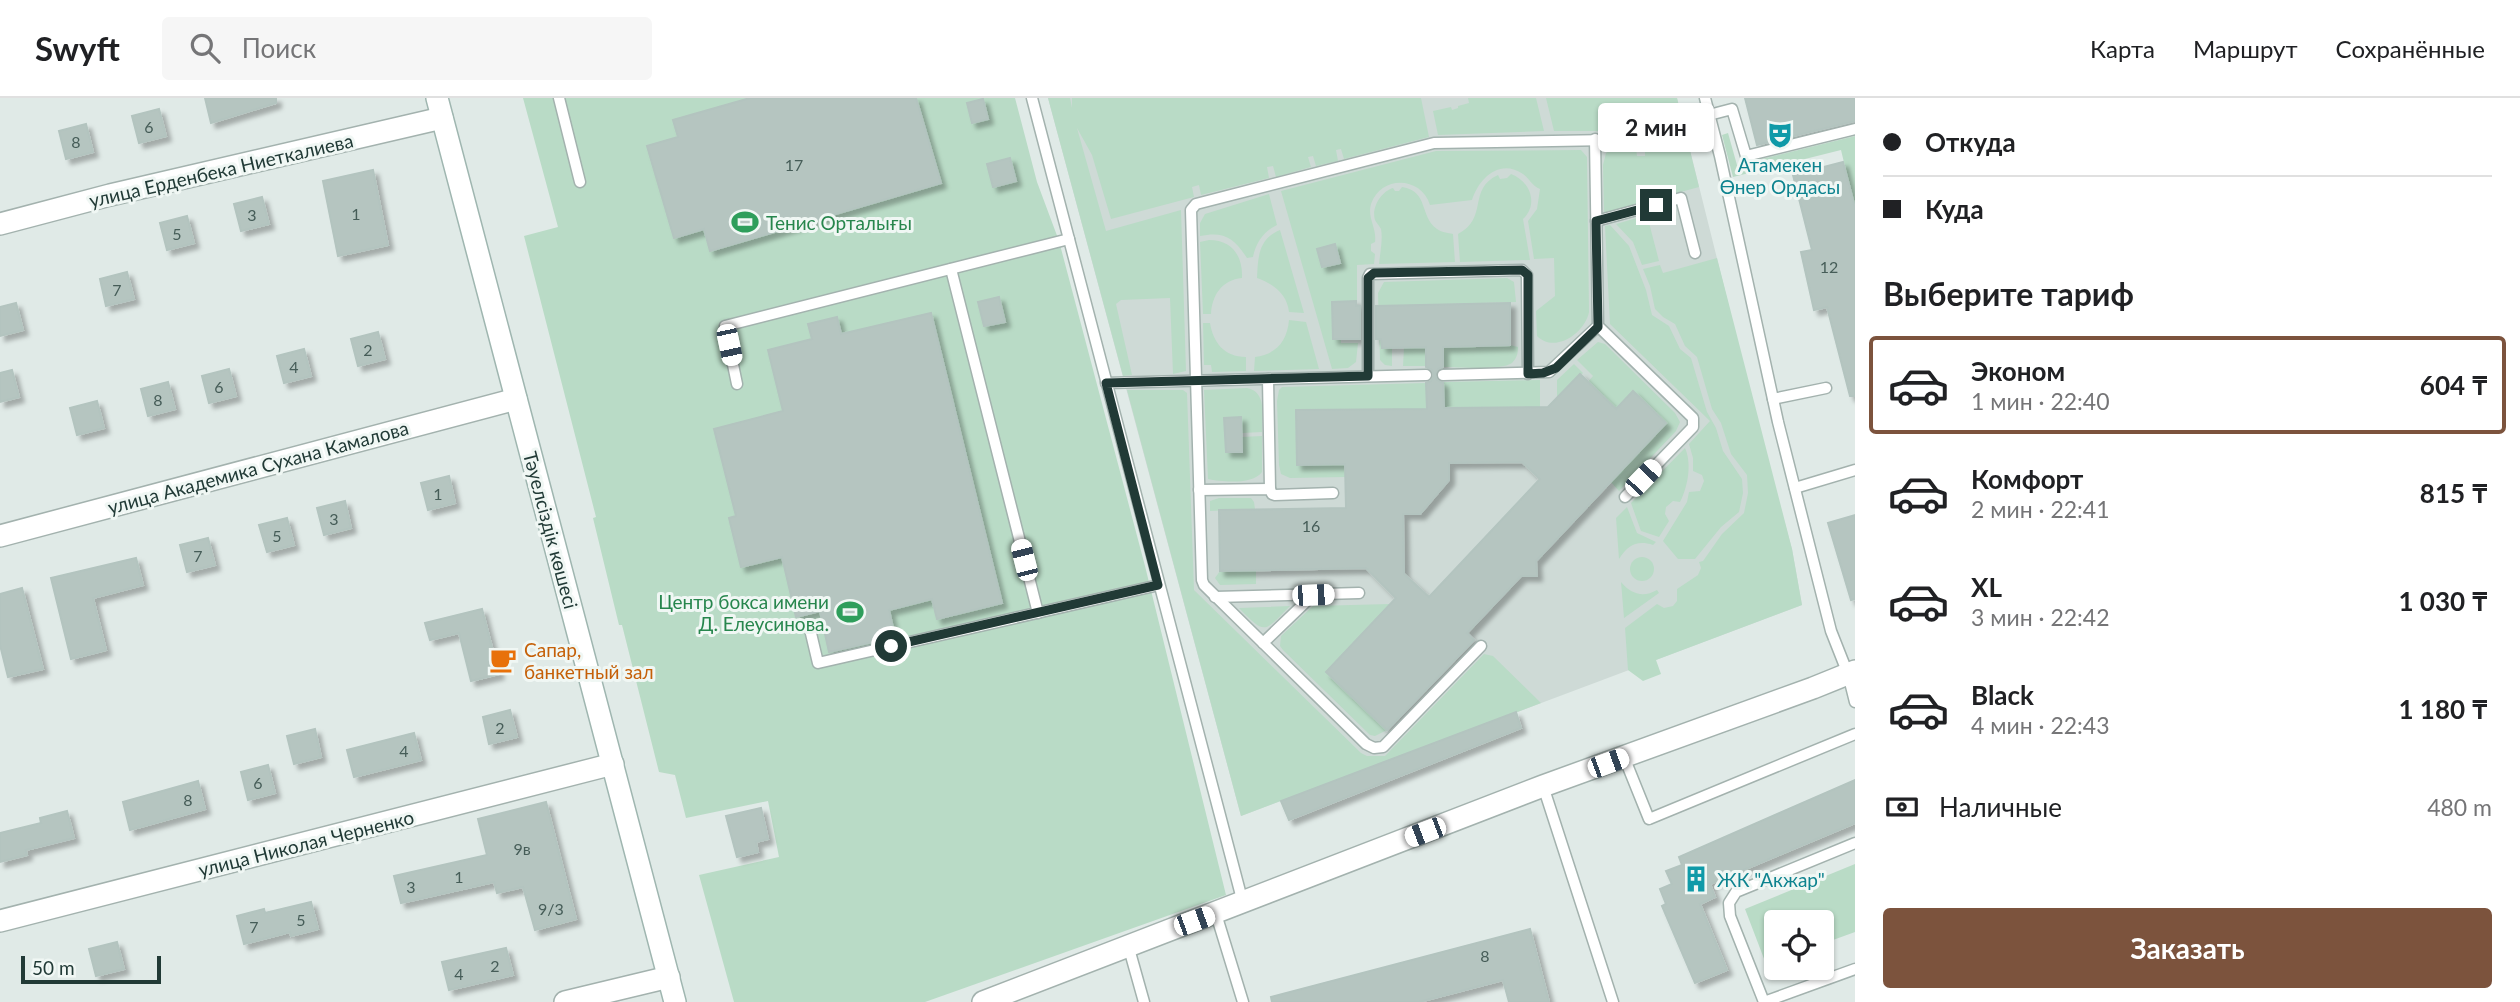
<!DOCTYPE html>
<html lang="ru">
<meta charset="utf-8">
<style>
body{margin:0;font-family:Lato,sans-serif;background:#f6f6f6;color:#202124;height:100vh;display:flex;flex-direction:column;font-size:26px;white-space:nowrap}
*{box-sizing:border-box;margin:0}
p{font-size:23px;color:#757577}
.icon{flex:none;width:38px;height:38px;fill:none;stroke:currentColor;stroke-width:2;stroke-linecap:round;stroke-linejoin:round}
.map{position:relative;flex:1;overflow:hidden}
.side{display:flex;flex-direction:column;background:#fff;width:665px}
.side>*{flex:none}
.banner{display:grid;align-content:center;height:154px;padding:0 28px;background:#fff}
.fabs{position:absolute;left:1764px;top:812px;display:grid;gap:14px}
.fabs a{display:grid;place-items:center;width:70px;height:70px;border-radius:7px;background:#fff;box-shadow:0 2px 5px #0004;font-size:35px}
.scale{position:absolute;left:21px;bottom:18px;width:140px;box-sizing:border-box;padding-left:7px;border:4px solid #213a36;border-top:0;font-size:19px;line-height:24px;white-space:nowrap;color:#213a36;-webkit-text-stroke:5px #f0f7f4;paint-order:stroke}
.end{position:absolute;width:32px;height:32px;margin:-16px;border:9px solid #213a36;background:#fff;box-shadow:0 0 0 4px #fff}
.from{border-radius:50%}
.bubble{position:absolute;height:49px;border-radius:7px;background:#fff;box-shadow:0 2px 5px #0004;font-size:23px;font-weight:700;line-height:49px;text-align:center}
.car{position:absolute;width:21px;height:42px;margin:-21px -10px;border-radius:9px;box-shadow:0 0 5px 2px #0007;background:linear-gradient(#fff 24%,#345 0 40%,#fff 0 76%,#345 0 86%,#fff 0)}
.banner b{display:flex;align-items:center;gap:24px;height:66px;font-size:26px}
.banner b+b{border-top:2px solid #e0e0e0}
.banner i{width:18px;height:18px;background:#202124}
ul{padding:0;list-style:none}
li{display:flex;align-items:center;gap:21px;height:98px;margin:0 14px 10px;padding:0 14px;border:4px solid transparent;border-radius:7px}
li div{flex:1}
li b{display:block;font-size:26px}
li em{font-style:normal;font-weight:700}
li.active{border-color:#7c533d}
li>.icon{width:63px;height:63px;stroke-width:1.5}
h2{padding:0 28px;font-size:32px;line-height:84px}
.pay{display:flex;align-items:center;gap:18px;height:77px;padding:0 28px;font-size:26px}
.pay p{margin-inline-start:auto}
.action{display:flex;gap:14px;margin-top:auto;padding:14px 28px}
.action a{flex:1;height:80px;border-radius:7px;background:#7c533d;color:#fff;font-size:28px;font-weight:700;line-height:80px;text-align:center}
header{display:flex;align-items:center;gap:42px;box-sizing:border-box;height:98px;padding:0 35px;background:#fff;border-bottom:2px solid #e0e0e0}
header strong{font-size:33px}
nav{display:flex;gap:38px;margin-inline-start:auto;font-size:24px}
.search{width:490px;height:63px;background:#f6f6f6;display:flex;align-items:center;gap:18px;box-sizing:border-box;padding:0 24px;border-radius:7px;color:#757577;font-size:26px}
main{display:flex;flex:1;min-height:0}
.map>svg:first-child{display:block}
.built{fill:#cedad6}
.green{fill:#b9dbc6}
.building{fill:#b5c5c0;stroke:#b3c4bf;stroke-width:2;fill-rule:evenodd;filter:url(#shadow)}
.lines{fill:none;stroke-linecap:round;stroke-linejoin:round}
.lane-casing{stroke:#a3b2ae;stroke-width:13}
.street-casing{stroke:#a3b2ae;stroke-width:24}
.secondary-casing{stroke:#9fb6b0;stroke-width:24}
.lane{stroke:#fff;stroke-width:10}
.street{stroke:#fff;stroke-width:21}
.secondary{stroke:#fff;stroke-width:21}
.route{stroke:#213a36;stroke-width:9}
.labels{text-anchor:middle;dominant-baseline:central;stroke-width:6;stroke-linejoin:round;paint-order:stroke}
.number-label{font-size:16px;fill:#465d58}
.culture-label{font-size:19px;fill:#0d838f;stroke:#f0f7f4}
.street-label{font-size:19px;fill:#213a36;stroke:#f0f7f4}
.leisure-label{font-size:19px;fill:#27864d;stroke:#f0f7f4;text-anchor:start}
.food-label{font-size:19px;fill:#c56008;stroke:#f0f7f4;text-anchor:start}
</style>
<header>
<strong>Swyft</strong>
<div class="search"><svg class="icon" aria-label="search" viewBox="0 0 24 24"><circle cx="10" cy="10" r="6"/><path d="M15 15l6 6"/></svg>Поиск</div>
<nav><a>Карта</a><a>Маршрут</a><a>Сохранённые</a></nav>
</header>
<main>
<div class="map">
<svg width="1855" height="904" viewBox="0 0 1855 904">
<defs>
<filter id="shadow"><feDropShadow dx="5" dy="5" stdDeviation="2" flood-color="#0004"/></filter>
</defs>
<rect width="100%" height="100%" fill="#e0eae7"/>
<polygon class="built" points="1048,0 1677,0 1764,349 1792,451 1802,507 1241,718"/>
<g class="green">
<polygon points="523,0 1015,0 1037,84 1059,143 1145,468 1226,797 925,904 734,904 699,777 779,759 768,703 686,720 675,677 659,674 622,527 619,527 593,420 596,419 524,138 558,129"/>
<polygon points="1048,0 1070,0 1072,10 1072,0 1421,0 1429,39 1344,61 1341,51 1336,52 1338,63 1316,68 1313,58 1308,59 1311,69 1276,79 1273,68 1267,69 1269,80 1201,97 1199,87 1192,89 1194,99 1111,121 1092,57 1077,30 1106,133 1181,112 1186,273 1173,276 1170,200 1121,202 1116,206 1132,277 1123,278"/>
<polygon points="1468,0 1536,0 1544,33 1438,37 1433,13 1451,9 1452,12 1458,10 1458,8 1469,5"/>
<polygon points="1546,0 1677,0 1699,89 1604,115 1603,67 1606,55 1614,50 1636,50 1637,58 1645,58 1645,50 1678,48 1680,37 1673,33 1554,33"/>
<polygon points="1728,35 1737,67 1855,38 1855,110 1841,52 1733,79 1722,37"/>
<path d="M1581 52 1587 59 1589 214C1585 235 1555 256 1537 238L1536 213 1555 198 1554 160 1534 161 1528 123 1537 111 1540 91C1532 88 1530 81 1523 76 1500 60 1479 80 1472 102L1430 107C1421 78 1381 77 1371 106 1367 120 1377 130 1375 144L1371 146V153L1375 156 1374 166 1357 167V203L1332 205 1333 241H1341V245H1358L1356 264 1348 270 1332 271 1281 93 1436 53Z"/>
<path d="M1511 76C1530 83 1539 106 1523 121L1530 162 1460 164 1458 136C1489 120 1467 91 1498 77L1500 81 1507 80Z"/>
<path d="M1402 89C1429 93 1419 118 1437 131 1441 134 1448 135 1453 136L1455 164 1379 166C1380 156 1383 141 1381 131 1380 129 1376 124 1375 122 1371 109 1382 93 1393 90L1395 93H1399Z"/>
<path d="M1269 96 1277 127C1264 133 1256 144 1253 159L1247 160C1234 140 1224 133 1200 138V125L1205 116Z"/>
<polygon points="1647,117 1659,163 1642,167 1633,144 1616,126"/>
<polygon points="1610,127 1629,148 1646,192 1652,217 1669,228 1680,251 1691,260 1707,314 1716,330 1723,353 1742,381 1743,395 1739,414 1721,429 1695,461 1678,461 1663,443 1687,404 1689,394 1700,393 1704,383 1702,377 1693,373 1693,360 1689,346 1710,323 1610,226 1605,128"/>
<path d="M1280 132 1304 215 1289 214C1287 196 1274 186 1257 180 1258 160 1258 141 1280 132Z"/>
<path d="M1209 142C1232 142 1243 158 1242 180 1222 182 1212 197 1211 216H1203L1200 144Z"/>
<polygon points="1717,160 1792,451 1802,507 1656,562 1661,576 1643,583 1628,572 1625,530 1657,506 1664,510 1673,508 1677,503 1677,491 1698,477 1701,470 1699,464 1703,463 1722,436 1744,415 1748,395 1747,377 1731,356 1721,325 1712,311 1697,259 1685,248 1675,226 1663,219 1655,211 1650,188 1643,171 1660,167 1663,175"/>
<polygon points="1507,180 1514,184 1516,204 1381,208 1382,250 1392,250 1392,268 1385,267 1380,262 1378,195 1384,184"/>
<path d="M1289 222 1306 224 1319 271 1254 273 1255 259C1276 256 1287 244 1289 222Z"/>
<path d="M1203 225H1210C1213 244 1224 259 1246 259V273L1212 274 1211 267H1204Z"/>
<polygon points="1598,244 1605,246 1675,315 1680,324 1676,333 1619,393 1610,383 1633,294 1616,311 1588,284 1593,278 1577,262"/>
<path d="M1510 247 1518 249C1518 255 1517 260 1512 265 1501 273 1458 269 1443 269V249Z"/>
<polygon points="1426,249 1426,268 1403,268 1404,250"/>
<polygon points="1574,266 1583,275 1557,300 1557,282"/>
<polygon points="1540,282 1540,309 1444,310 1443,284"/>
<polygon points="1426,285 1427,311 1297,312 1297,366 1346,366 1345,379 1290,380 1281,376 1279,367 1277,303 1279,292 1282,289"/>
<path d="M1247 290C1267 294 1262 317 1262 334L1242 335 1241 319 1225 320 1226 354H1242V339L1262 338V374C1253 387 1222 384 1208 381L1204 292Z"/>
<polygon points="1127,292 1183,292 1187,295 1194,492 1361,655 1367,658 1385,658 1484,556 1493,558 1541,605 1241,718"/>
<path d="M1685 350C1692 365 1688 389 1680 404L1673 403 1666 409 1665 416 1669 423 1659 439 1641 433 1631 405Z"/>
<polygon points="1219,400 1251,400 1254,404 1255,411 1210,413 1210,403"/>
<path d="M1627 409 1637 435 1656 444 1653 447C1637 442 1628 447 1619 461L1616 420Z"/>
<circle cx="1642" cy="471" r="12"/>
<polygon points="1256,472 1256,486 1220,487 1215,480 1220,473"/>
<path d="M1621 484C1631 496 1643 500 1657 492L1659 495 1624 520Z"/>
<polygon points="1390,506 1326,574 1387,632 1375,638 1370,637 1283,552 1280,548 1281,538 1313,508"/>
<path d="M1290 508C1264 534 1266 538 1239 510Z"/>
<polygon points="1855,766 1855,834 1822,846 1822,824 1776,824 1776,862 1766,866 1745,811"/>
</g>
<g class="building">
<polygon points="205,0 276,0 276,5 211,25"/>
<polygon points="750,0 916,0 941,85 710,153 704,131 674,140 647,48 678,39 673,22"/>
<polygon points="1745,0 1855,0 1855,23 1757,47"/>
<polygon points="983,1 988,21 972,25 967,5"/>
<polygon points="159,11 166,38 139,45 132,18"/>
<polygon points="86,26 93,54 66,61 59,33"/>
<polygon points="1010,60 1016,83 993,89 987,66"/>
<polygon points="1843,64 1855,110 1855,298 1850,298 1827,209 1814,212 1801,154 1812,152 1793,77"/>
<polygon points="373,72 388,147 338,158 323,83"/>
<polygon points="262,99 269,126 241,133 234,106"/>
<polygon points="187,118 194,145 167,152 160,125"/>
<polygon points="1335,146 1340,165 1322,169 1317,151"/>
<polygon points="127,174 134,201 106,208 100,181"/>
<polygon points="999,199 1005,224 984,228 978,204"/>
<polygon points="1356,203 1356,208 1360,208 1360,241 1333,241 1332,204"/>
<polygon points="16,205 23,232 0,238 0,209"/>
<path d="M1510 205V247L1443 249V269L1438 271 1435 277 1437 282 1443 285 1444 310 1548 309 1580 276 1616 311 1633 293 1666 325 1536 463 1537 478H1521L1467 535 1474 542 1387 632 1326 574 1396 500 1366 470 1220 473 1219 412 1346 410 1345 366 1297 367 1296 312 1427 311 1426 285 1431 283 1434 277 1432 272 1426 269V249L1382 250 1381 241H1376V208ZM1522 364 1540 381 1429 499 1404 476 1403 416H1420L1449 382V365Z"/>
<polygon points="931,215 1002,505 937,521 932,501 889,512 895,539 829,554 820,513 796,519 782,459 741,469 729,420 736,418 714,331 783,313 768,252 812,241 808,226 837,219 841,236"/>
<polygon points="378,234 385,261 358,268 351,241"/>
<polygon points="304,251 311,278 284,285 277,258"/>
<polygon points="229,271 236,298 209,305 202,278"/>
<polygon points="12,272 19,299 0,304 0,275"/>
<polygon points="168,284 175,311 148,318 141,291"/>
<polygon points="97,303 104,330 77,337 70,310"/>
<polygon points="1241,319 1242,354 1226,354 1224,320"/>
<polygon points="449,378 455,405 428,412 421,385"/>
<polygon points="345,403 351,430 324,437 317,410"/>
<polygon points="1855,417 1855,501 1851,502 1828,425"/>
<polygon points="287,420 294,447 267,454 259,427"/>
<polygon points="208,440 215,467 187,474 180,447"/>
<polygon points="136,460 143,487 93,500 106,552 71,561 51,480"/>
<polygon points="22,490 43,571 8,579 0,547 0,496"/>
<polygon points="482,511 499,576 471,583 459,535 430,542 425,525"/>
<polygon points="510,612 517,639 489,646 483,619"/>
<polygon points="1516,614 1521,630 1289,722 1281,703"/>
<polygon points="315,631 321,659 294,666 287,638"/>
<polygon points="414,635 421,662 354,679 347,652"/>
<polygon points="268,667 275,695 248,702 241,674"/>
<polygon points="1855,682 1855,725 1710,786 1715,799 1700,806 1727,872 1695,885 1662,808 1666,806 1660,791 1672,786 1666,773 1682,767 1679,759"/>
<polygon points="198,683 205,711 130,732 123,704"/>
<polygon points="546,704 576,821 535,832 523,789 497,795 494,784 401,805 394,778 487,757 478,721"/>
<polygon points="761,710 768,741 756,744 758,754 737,759 726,718"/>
<polygon points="67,713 74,740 26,752 27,757 0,764 0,735 41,725 40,720"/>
<polygon points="311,804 318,831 291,838 290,834 244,846 237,818 264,811 265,815"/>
<polygon points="1530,831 1549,904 1509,904 1503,882 1419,904 1272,904 1271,899"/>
<polygon points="117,844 124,871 96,878 89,851"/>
<polygon points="506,850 513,877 449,892 442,864"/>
</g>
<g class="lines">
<g class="lane-casing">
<g id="lane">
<polyline points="559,0 580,84"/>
<polyline points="1032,0 1243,805"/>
<polyline points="1705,0 1720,58 1778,324 1831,533 1848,576 1855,604"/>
<polyline points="1709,17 1732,11 1746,58 1855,31"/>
<polyline points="1595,41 1598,228 1693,320 1693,329 1625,399"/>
<polyline points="1596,123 1681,100 1695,155"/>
<polyline points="951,171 1038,515"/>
<polyline points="1443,277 1549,274 1598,228"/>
<polyline points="1368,278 1368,180 1370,176 1522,172 1527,177 1528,276"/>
<polyline points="1268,281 1270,391"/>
<polyline points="1106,285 1426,277"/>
<polyline points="737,286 725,228 1069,141"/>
<polyline points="1773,301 1826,290"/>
<polyline points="1795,390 1855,372"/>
<polyline points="1199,392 1270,391 1272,396 1275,397 1333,395"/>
<polyline points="1215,499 1359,495"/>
<polyline points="809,527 818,565 1159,487"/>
<polyline points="1263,545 1313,497"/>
<polyline points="1481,548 1383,649 1374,650 1366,646 1204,487 1202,482 1191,112 1196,106 1434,45 1667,41"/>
<polyline points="1624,659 1649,721 1855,636"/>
<polyline points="1543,688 1613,904"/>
<polyline points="1216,816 1243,904"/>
<polyline points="1128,847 1144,904"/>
<polyline points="1764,904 1730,818 1729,805 1736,794 1855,745"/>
<polyline points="1764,904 1855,871"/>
</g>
</g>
<g class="street-casing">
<g id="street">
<polyline points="0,126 110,97 442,20"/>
<polyline points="0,438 516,301"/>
<polyline points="0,823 613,666"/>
<polyline points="565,904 669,879"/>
<polyline points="983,904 1543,688 1813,590 1855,573"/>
</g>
</g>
<g class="secondary-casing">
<polyline id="secondary" points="437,0 675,904"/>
</g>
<use href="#lane" class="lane"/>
<use href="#street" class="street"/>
<use href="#secondary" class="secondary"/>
</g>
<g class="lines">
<polyline class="route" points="891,548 1158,487 1106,285 1368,278 1368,180 1374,175 1522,172 1528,177 1528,276 1543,275 1556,270 1598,229 1596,123 1656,107"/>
</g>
<defs>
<g id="theatre-bare" transform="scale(2.1)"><path d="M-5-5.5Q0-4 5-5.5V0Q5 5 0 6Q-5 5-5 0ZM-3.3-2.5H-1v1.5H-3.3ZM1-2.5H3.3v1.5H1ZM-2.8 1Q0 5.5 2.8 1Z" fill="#0f9aa8" stroke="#f0f7f4" stroke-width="2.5" paint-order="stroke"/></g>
<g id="stadium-bare" transform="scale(2.1)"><path d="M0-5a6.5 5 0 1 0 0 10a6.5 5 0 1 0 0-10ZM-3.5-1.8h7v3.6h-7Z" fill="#2e9e5b" stroke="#f0f7f4" stroke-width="2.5" paint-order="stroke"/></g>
<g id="cafe-bare" transform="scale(2.1)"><path d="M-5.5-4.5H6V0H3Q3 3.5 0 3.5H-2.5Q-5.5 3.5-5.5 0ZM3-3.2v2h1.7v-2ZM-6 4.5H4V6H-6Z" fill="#e8710a" stroke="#f0f7f4" stroke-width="2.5" paint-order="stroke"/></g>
<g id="building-bare" transform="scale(2.1)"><path d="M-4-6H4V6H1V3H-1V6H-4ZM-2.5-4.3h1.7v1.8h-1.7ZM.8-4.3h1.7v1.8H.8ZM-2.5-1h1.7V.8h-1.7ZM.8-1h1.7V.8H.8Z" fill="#0f9aa8" stroke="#f0f7f4" stroke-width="2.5" paint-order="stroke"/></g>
</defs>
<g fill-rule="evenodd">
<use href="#theatre-bare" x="1780" y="37"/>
<use href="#stadium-bare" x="745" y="124"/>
<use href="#stadium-bare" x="850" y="514"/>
<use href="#cafe-bare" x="503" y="562"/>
<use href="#building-bare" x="1696" y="781"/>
</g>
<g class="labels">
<g class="number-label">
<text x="149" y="28">6</text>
<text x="76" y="43">8</text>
<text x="794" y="66">17</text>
<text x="356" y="115">1</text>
<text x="252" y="116">3</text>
<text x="177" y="135">5</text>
<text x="1829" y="168">12</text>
<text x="117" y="191">7</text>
<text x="368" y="251">2</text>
<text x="294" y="268">4</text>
<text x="219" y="288">6</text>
<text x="158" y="301">8</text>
<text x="438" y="395">1</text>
<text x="334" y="420">3</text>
<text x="1311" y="427">16</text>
<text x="277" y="437">5</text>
<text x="198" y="457">7</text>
<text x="500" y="629">2</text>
<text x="404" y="652">4</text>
<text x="258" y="684">6</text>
<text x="188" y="701">8</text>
<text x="522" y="750">9в</text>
<text x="459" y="778">1</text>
<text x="411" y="788">3</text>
<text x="551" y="810">9/3</text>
<text x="301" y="821">5</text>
<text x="254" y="828">7</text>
<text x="1485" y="857">8</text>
<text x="495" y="867">2</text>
<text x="459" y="875">4</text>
</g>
<g class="culture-label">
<text x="1780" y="66">Атамекен<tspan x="1780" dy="22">Өнер Ордасы</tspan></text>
<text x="1717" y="781" text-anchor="start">ЖК "Акжар"</text>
</g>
<g class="street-label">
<text transform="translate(221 72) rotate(-13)">улица Ерденбека Ниеткалиева</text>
<text transform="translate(258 369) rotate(-15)">улица Академика Сухана Камалова</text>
<text transform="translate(551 432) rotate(75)">Тәуелсіздік көшесі</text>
<text transform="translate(306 745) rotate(-14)">улица Николая Черненко</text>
</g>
<g class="leisure-label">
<text x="766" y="124">Тенис Орталығы</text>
<text x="829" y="503" text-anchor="end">Центр бокса имени<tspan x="829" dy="22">Д. Елеусинова.</tspan></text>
</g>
<g class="food-label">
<text x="524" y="551">Сапар,<tspan x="524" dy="22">банкетный зал</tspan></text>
</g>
</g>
</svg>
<div class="fabs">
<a><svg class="icon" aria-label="locate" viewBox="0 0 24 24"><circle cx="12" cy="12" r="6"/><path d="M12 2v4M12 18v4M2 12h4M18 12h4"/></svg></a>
</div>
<div class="scale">50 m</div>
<i class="end from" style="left:891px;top:548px"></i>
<i class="end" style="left:1656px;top:107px"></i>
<div class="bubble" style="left:1598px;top:5px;width:116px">2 мин</div>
<i class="car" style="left:729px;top:247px;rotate:168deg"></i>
<i class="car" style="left:1643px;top:380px;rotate:44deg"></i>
<i class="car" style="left:1024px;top:462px;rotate:346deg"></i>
<i class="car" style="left:1313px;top:497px;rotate:88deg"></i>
<i class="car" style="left:1608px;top:665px;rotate:70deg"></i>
<i class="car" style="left:1425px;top:734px;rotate:249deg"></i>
<i class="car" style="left:1194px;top:823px;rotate:70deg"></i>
</div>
<section class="side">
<div class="banner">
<b><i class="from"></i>Откуда</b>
<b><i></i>Куда</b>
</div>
<h2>Выберите тариф</h2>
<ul>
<li class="active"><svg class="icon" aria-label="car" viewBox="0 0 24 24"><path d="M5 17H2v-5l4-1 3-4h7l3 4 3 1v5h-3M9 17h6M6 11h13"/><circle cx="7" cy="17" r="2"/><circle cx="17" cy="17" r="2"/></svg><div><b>Эконом</b><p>1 мин · 22:40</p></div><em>604 ₸</em></li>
<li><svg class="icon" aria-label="car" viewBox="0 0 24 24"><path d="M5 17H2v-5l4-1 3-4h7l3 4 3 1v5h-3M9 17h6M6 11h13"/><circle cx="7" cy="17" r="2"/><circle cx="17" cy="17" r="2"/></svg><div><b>Комфорт</b><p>2 мин · 22:41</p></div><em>815 ₸</em></li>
<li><svg class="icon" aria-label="car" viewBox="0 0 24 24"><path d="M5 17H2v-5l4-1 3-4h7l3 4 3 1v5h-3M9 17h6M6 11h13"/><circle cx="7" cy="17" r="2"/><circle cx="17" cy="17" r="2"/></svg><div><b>XL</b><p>3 мин · 22:42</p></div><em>1 030 ₸</em></li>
<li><svg class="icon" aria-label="car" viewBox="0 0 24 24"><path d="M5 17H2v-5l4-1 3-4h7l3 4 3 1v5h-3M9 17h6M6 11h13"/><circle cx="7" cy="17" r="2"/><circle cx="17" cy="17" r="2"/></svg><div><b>Black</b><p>4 мин · 22:43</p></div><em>1 180 ₸</em></li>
</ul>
<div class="pay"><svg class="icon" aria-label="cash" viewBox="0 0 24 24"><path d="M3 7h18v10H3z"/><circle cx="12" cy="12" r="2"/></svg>Наличные<p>480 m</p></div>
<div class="action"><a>Заказать</a></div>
</section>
</main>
